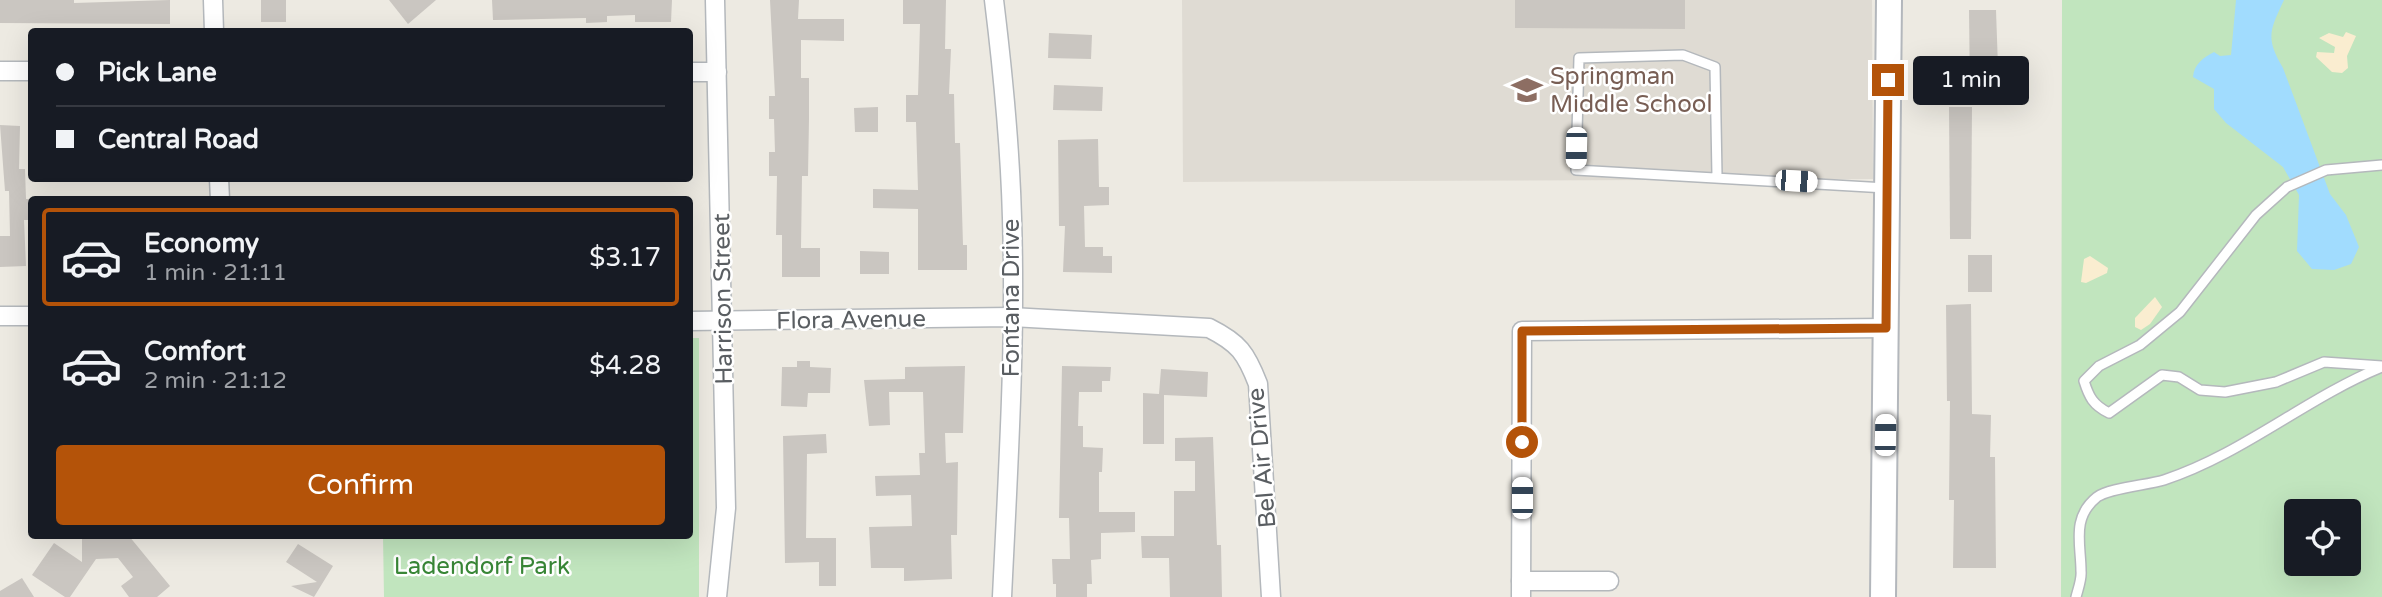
<!DOCTYPE html>
<meta charset="utf-8">
<style>
body{margin:0;font-family:"Varela Round",sans-serif;background:#242831;color:#f1f3f6;height:100vh;display:flex;flex-direction:column;font-size:26px;white-space:nowrap}
*{box-sizing:border-box;margin:0}
p{font-size:23px;color:#9ea1a6}
.icon{flex:none;width:38px;height:38px;fill:none;stroke:currentColor;stroke-width:2;stroke-linecap:round;stroke-linejoin:round}
.map{position:relative;flex:1;overflow:hidden}
.drawer{position:absolute;left:28px;top:196px;width:665px;height:343px;display:flex;flex-direction:column;background:#171b24;border-radius:7px;box-shadow:0 7px 28px #0002}
.drawer>*{flex:none}
.hud{position:absolute;left:28px;top:28px;width:665px;height:154px;border-radius:7px;box-shadow:0 7px 28px #0002;display:grid;align-content:center;height:154px;padding:0 28px;background:#171b24}
.controls{position:absolute;left:2284px;top:499px;display:grid;gap:14px}
.controls a{display:grid;place-items:center;width:77px;height:77px;border-radius:7px;background:#171b24;box-shadow:0 7px 28px #0002;font-size:35px}
.end{position:absolute;width:32px;height:32px;margin:-16px;border:9px solid #b45309;background:#fff;box-shadow:0 0 0 4px #fff}
.from{border-radius:50%}
.bubble{position:absolute;height:49px;border-radius:7px;background:#171b24;box-shadow:0 7px 28px #0002;font-size:23px;font-weight:600;line-height:49px;text-align:center}
.car{position:absolute;width:21px;height:42px;margin:-21px -10px;border-radius:9px;box-shadow:0 0 5px 2px #0007;background:linear-gradient(#fff 24%,#345 0 40%,#fff 0 76%,#345 0 86%,#fff 0)}
.hud b{display:flex;align-items:center;gap:24px;height:66px;font-size:26px}
.hud b+b{border-top:2px solid #363941}
.hud i{width:18px;height:18px;background:#f1f3f6}
ul{padding:12px 0 0;list-style:none}
li{display:flex;align-items:center;gap:21px;height:98px;margin:0 14px 10px;padding:0 14px;border:4px solid transparent;border-radius:7px}
li div{flex:1}
li b{display:block;font-size:26px}
li em{font-style:normal;font-weight:600}
li.active{border-color:#b45309}
li>.icon{width:63px;height:63px;stroke-width:1.5}
.button{display:flex;gap:14px;margin-top:auto;padding:14px 28px}
.button a{flex:1;height:80px;border-radius:7px;background:#b45309;color:#fff;font-size:28px;font-weight:600;line-height:80px;text-align:center}
.map>svg:first-child{display:block}
.education{fill:#dfdbd3}
.green{fill:#c1e5be;fill-rule:evenodd}
.sand{fill:#faedd0}
.water{fill:#a1dcfe}
.building{fill:#cac6c1}
.lines{fill:none;stroke-linecap:round;stroke-linejoin:round}
.service-casing{stroke:#b4b8bc;stroke-width:12}
.minor-casing{stroke:#b4b8bc;stroke-width:21}
.secondary-casing{stroke:#b3b7bc;stroke-width:28}
.service{stroke:#fff;stroke-width:9}
.minor{stroke:#fff;stroke-width:18}
.secondary{stroke:#fff;stroke-width:24}
.route{stroke:#b45309;stroke-width:9}
.labels{text-anchor:middle;dominant-baseline:central;stroke-width:5;stroke-linejoin:round;paint-order:stroke}
.education-label{font-size:24px;fill:#785e54;stroke:#fff;text-anchor:start}
.street-label{font-size:24px;fill:#5a5e62;stroke:#fff}
.park-label{font-size:24px;fill:#388636;stroke:#fff}
</style>
<div class="map">
<svg width="2382" height="597" viewBox="0 0 2382 597">
<rect width="100%" height="100%" fill="#edeae2"/>
<polygon class="education" points="1182,0 1872,0 1873,179 1183,182"/>
<g class="green">
<path d="M2062 0H2382V597H2061ZM2296 511H2348V564H2296Z"/>
<polygon points="690,338 699,338 699,597 384,597 383,536 690,536"/>
</g>
<g class="sand">
<polygon points="2346,32 2356,36 2347,56 2348,68 2342,73 2332,72 2316,57 2317,52 2334,53 2335,47 2319,38 2329,33 2343,37"/>
<polygon points="2090,256 2108,268 2107,273 2086,283 2081,282 2084,259"/>
<polygon points="2155,297 2162,307 2150,324 2141,330 2135,327 2135,318"/>
</g>
<path class="water" d="M2236 0H2284C2270 30 2265 38 2283 68L2330 194 2346 215 2359 247 2351 264 2334 270 2312 269 2297 251 2299 195 2283 167 2226 123 2214 109V89L2193 77C2194 64 2203 58 2214 52L2220 56 2231 55Z"/>
<g class="building">
<polygon points="0,0 74,0 74,3 170,0 170,24 0,23"/>
<rect x="261" y="0" width="25" height="22"/>
<polygon points="389,0 436,0 408,24"/>
<polygon points="492,0 672,0 671,22 635,22 635,15 607,16 607,22 586,23 586,18 493,20"/>
<polygon points="770,0 799,0 798,19 844,19 844,41 801,40 801,78 809,78 809,119 808,176 802,176 801,248 820,248 820,277 782,277 782,235 776,235 777,176 769,176 769,152 775,152 774,119 769,119 769,96 775,96"/>
<polygon points="903,0 946,0 945,49 951,49 949,94 954,94 955,143 960,143 963,245 967,245 967,270 918,270 918,209 873,208 873,189 918,190 916,122 906,122 906,95 918,95 920,24 903,24"/>
<polygon points="1515,0 1685,0 1685,29 1515,28"/>
<polygon points="1969,10 1996,10 1999,96 1970,96"/>
<polygon points="1049,33 1092,35 1091,59 1048,58"/>
<polygon points="1054,85 1103,87 1102,111 1053,110"/>
<polygon points="878,107 878,132 855,132 854,108"/>
<polygon points="1949,107 1972,107 1971,239 1950,239"/>
<polygon points="0,125 20,126 19,169 25,169 26,199 29,199 29,220 24,220 26,266 0,267 0,236 10,236 9,191 5,191"/>
<polygon points="1098,139 1099,187 1109,187 1109,205 1084,206 1085,247 1103,247 1103,256 1112,256 1112,273 1063,272 1065,226 1059,226 1058,140"/>
<polygon points="860,251 889,252 889,274 860,274"/>
<rect x="1968" y="255" width="24" height="37"/>
<polygon points="1971,304 1972,414 1991,415 1990,457 1995,457 1996,568 1953,568 1954,500 1949,500 1950,401 1947,401 1946,305"/>
<polygon points="797,361 810,361 810,367 831,368 830,393 808,393 807,407 781,406 782,367 797,367"/>
<polygon points="965,366 963,433 945,433 946,463 958,462 957,535 951,535 952,579 904,581 904,568 871,568 869,527 912,526 911,495 876,496 875,476 920,475 919,453 925,453 923,392 889,392 890,425 869,426 864,380 905,379 905,367"/>
<polygon points="1062,366 1111,367 1110,381 1102,381 1102,392 1079,392 1078,426 1083,426 1083,447 1103,448 1102,472 1099,472 1099,512 1135,512 1135,532 1101,533 1101,559 1091,560 1092,584 1087,584 1087,597 1056,597 1056,584 1053,584 1052,559 1070,559 1069,518 1059,518"/>
<polygon points="1161,369 1208,372 1207,397 1164,395 1164,444 1143,444 1143,393 1159,394"/>
<polygon points="826,434 827,453 807,454 806,538 836,538 836,586 819,586 819,562 785,563 783,436"/>
<polygon points="1213,437 1217,545 1221,545 1222,597 1170,597 1169,558 1142,558 1141,536 1174,536 1174,491 1195,491 1195,461 1175,461 1175,438"/>
<polygon points="82,536 129,536 170,586 157,597 129,597 121,586 133,577 118,558 96,559 70,597 65,597 32,575 54,543 82,562"/>
<polygon points="298,544 333,566 314,597 291,586 317,582 286,562"/>
<polygon points="22,578 34,597 0,597 0,591"/>
</g>
<g class="lines">
<g class="service-casing">
<g id="service">
<path d="M2382 165 2326 170 2287 187 2256 215 2180 312 2140 345 2099 366 2084 381C2089 397 2093 405 2109 413L2162 375 2179 377 2200 390 2225 392 2276 382 2324 362 2382 366"/>
<polyline points="1717,176 1715,67 1683,55 1579,58 1576,170 1886,188"/>
<path d="M2076 597C2078 589 2082 579 2081 571 2081 544 2071 518 2097 497 2109 488 2148 485 2164 480 2243 454 2306 398 2382 367"/>
</g>
</g>
<g class="minor-casing">
<g id="minor">
<polyline points="213,0 214,32"/>
<polyline points="715,0 726,508 717,597"/>
<path d="M994 0C1003 73 1010 145 1012 218 1016 344 1008 471 1002 597"/>
<polyline points="0,71 32,71"/>
<polyline points="690,72 717,72"/>
<polyline points="219,178 220,200"/>
<polyline points="0,316 32,316"/>
<path d="M690 321 1012 317 1209 328C1239 343 1246 353 1258 384L1271 597"/>
<polyline points="1521,581 1609,581"/>
<polyline points="1521,597 1522,331 1886,328"/>
</g>
</g>
<g class="secondary-casing">
<polyline id="secondary" points="1883,597 1889,0"/>
</g>
<use href="#service" class="service"/>
<use href="#minor" class="minor"/>
<use href="#secondary" class="secondary"/>
</g>
<g class="lines">
<polyline class="route" points="1522,442 1522,331 1886,328 1888,80"/>
</g>
<defs>
<g id="school-bare" transform="scale(2.415)"><path d="M0-5L7-2L0 1L-7-2ZM-4 1L0 2.5L4 1V4Q0 6-4 4Z" fill="#8d6e63" stroke="#fff" stroke-width="2.5" paint-order="stroke"/></g>
</defs>
<g fill-rule="evenodd">
<use href="#school-bare" x="1527" y="90"/>
</g>
<g class="labels">
<g class="education-label">
<text x="1550" y="76">Springman<tspan x="1550" dy="28">Middle School</tspan></text>
</g>
<g class="street-label">
<text transform="translate(1011 298) rotate(-90)">Fontana Drive</text>
<text transform="translate(723 299) rotate(-91)">Harrison Street</text>
<text transform="translate(851 320) rotate(-1)">Flora Avenue</text>
<text transform="translate(1262 458) rotate(-95)">Bel Air Drive</text>
</g>
<g class="park-label">
<text x="482" y="566">Ladendorf Park</text>
</g>
</g>
</svg>
<div class="controls">
<a><svg class="icon" aria-label="locate" viewBox="0 0 24 24"><circle cx="12" cy="12" r="6"/><path d="M12 2v4M12 18v4M2 12h4M18 12h4"/></svg></a>
</div>
<i class="end from" style="left:1522px;top:442px"></i>
<i class="end" style="left:1888px;top:80px"></i>
<div class="bubble" style="left:1913px;top:56px;width:116px">1 min</div>
<i class="car" style="left:1576px;top:148px;rotate:181deg"></i>
<i class="car" style="left:1796px;top:181px;rotate:94deg"></i>
<i class="car" style="left:1885px;top:435px;rotate:1deg"></i>
<i class="car" style="left:1522px;top:498px;rotate:0deg"></i>
<div class="hud">
<b><i class="from"></i>Pick Lane</b>
<b><i></i>Central Road</b>
</div>
<section class="drawer">
<ul>
<li class="active"><svg class="icon" aria-label="car" viewBox="0 0 24 24"><path d="M5 17H2v-5l4-1 3-4h7l3 4 3 1v5h-3M9 17h6M6 11h13"/><circle cx="7" cy="17" r="2"/><circle cx="17" cy="17" r="2"/></svg><div><b>Economy</b><p>1 min · 21:11</p></div><em>$3.17</em></li>
<li><svg class="icon" aria-label="car" viewBox="0 0 24 24"><path d="M5 17H2v-5l4-1 3-4h7l3 4 3 1v5h-3M9 17h6M6 11h13"/><circle cx="7" cy="17" r="2"/><circle cx="17" cy="17" r="2"/></svg><div><b>Comfort</b><p>2 min · 21:12</p></div><em>$4.28</em></li>
</ul>
<div class="button"><a>Confirm</a></div>
</section>
</div>
